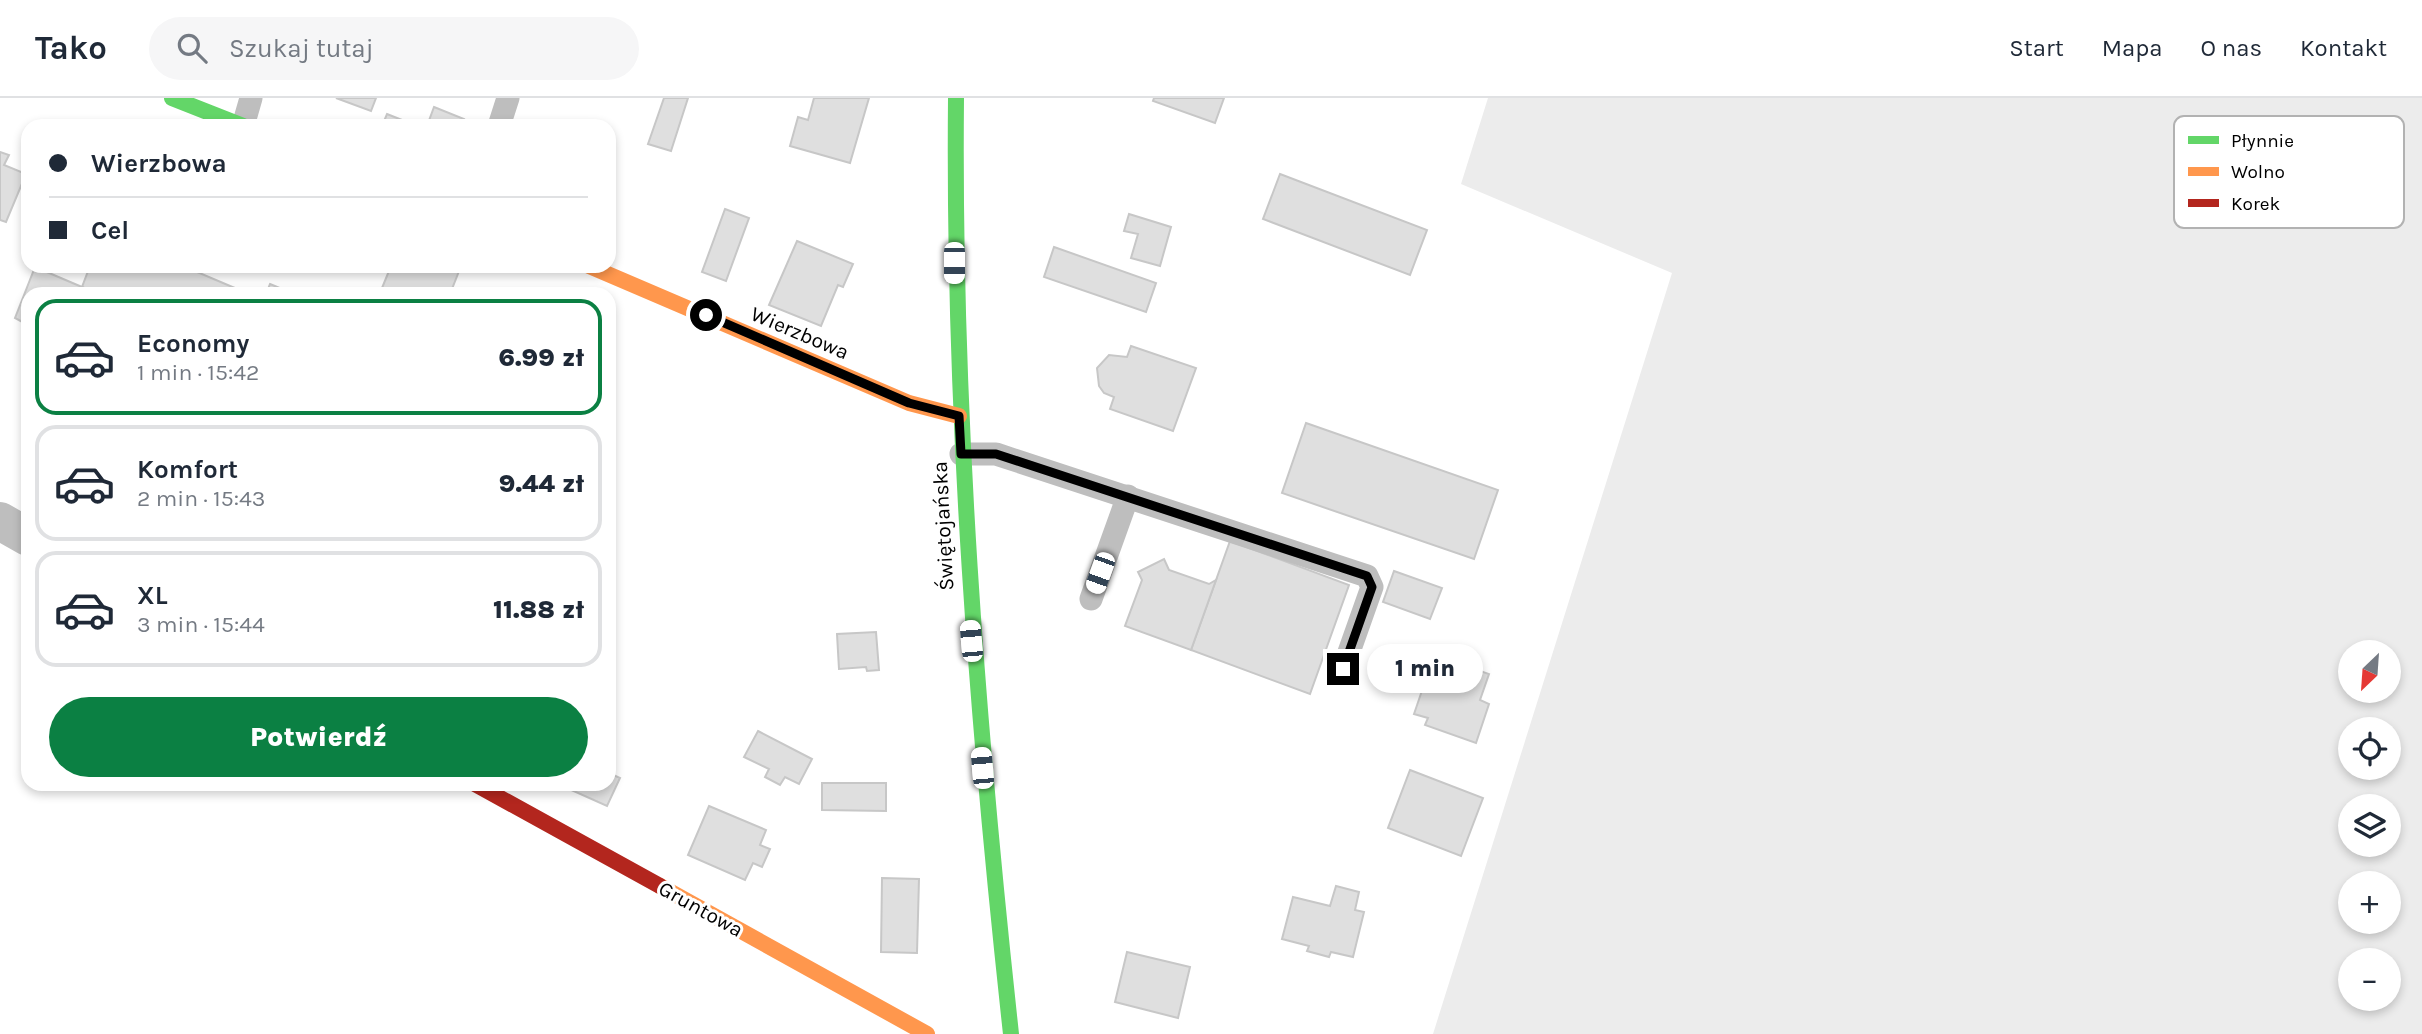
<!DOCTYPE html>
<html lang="pl">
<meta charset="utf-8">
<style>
body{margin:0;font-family:Karla,sans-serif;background:#f6f6f7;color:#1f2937;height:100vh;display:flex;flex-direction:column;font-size:26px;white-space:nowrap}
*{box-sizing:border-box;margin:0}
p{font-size:23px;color:#747a83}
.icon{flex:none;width:38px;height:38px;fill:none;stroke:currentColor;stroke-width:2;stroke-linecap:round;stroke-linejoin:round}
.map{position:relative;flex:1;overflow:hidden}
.sheet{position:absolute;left:21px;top:189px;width:595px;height:504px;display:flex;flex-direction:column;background:#fff;border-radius:21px;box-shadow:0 4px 10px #0003}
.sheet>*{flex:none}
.guide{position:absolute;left:21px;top:21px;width:595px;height:154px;border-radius:21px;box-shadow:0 4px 10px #0003;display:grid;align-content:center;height:154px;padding:0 28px;background:#fff}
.needle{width:46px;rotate:205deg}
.controls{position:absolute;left:2338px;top:542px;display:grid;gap:14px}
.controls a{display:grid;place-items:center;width:63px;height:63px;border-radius:50%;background:#fff;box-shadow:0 4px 10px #0003;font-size:35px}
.end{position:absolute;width:32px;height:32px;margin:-16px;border:9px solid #000;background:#fff;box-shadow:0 0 0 4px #fff}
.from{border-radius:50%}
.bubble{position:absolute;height:49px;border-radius:24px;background:#fff;box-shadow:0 4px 10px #0003;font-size:23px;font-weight:800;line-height:49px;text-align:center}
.car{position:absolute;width:21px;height:42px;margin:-21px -10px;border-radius:9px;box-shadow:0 0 5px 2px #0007;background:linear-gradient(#fff 24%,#345 0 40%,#fff 0 76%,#345 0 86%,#fff 0)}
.guide b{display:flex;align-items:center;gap:24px;height:66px;font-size:26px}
.guide b+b{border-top:2px solid #e0e1e3}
.guide i{width:18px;height:18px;background:#1f2937}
ul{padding:12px 0 0;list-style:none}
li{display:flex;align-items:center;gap:21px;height:116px;margin:0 14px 10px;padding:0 14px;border:4px solid #e0e1e3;border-radius:21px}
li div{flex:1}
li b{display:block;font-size:26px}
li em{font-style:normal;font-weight:800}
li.on{border-color:#0b8043}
li>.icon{width:63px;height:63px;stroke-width:1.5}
.cta{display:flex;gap:14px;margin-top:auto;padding:14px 28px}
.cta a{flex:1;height:80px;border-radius:42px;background:#0b8043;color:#fff;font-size:28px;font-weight:800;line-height:80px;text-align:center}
header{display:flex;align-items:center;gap:42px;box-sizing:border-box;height:98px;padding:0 35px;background:#fff;border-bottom:2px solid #e0e1e3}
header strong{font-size:33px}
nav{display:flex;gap:38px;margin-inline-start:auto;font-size:24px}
.search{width:490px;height:63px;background:#f6f6f7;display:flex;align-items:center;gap:18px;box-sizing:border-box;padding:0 24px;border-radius:38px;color:#747a83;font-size:26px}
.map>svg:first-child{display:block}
.green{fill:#ececec;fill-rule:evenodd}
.building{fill:#dfdfdf;stroke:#c7c7c7;stroke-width:2}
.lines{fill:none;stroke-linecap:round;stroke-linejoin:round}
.lane{stroke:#bebebe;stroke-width:23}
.street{stroke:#bebebe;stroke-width:38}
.fast{stroke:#63d668;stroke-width:16}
.slow{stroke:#ff974d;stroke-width:16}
.jam{stroke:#b3261e;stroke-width:16}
.route{stroke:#000;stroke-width:9}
.labels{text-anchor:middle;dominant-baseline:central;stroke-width:6;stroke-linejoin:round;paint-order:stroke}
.street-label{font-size:21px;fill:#000;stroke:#fff}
.key{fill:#fff;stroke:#b2b2b2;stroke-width:2}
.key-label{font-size:19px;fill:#000}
</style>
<header>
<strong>Tako</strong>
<div class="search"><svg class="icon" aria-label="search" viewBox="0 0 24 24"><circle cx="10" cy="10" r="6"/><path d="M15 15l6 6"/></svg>Szukaj tutaj</div>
<nav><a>Start</a><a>Mapa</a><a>O nas</a><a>Kontakt</a></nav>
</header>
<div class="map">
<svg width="2422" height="936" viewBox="0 0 2422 936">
<rect width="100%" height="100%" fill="#fff"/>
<path class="green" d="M1488 0H2422V936H1433L1672 175 1461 86ZM2350 555H2389V593H2350ZM2350 632H2389V670H2350ZM2350 709H2389V747H2350ZM2350 786H2389V824H2350ZM2350 863H2389V901H2350Z"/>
<g class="building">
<polygon points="336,0 376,0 371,13"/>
<polygon points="664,0 688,0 671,53 648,46"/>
<polygon points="814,0 869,0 850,65 790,48 798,19 808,22"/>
<polygon points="1154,0 1224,0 1215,25 1153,3"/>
<polygon points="434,9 464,21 461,28 427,28"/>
<polygon points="387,16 417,28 382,28"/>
<polygon points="0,54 9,57 4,67 26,76 6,124 0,122"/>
<polygon points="1280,76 1427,132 1410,177 1263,121"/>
<polygon points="725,111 749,120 726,183 702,174"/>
<polygon points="1129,116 1171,129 1160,168 1131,160 1138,136 1124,133"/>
<polygon points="797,143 853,166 843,189 838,187 821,228 769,207"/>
<polygon points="1054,149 1156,185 1146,214 1044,179"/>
<polygon points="90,168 183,168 249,196 98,196 82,189"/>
<polygon points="391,168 461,168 450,196 397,196 382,190"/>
<polygon points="35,169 82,189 98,196 28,196 28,227 15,220"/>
<polygon points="270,186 294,196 266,196"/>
<polygon points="1131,248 1196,270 1173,333 1110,311 1114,299 1104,295 1099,288 1097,270 1109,257 1127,259"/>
<polygon points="1306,325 1498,392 1474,461 1282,395"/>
<polygon points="1230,443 1349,487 1310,596 1191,552"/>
<polygon points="1164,461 1169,472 1209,486 1216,482 1191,552 1125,528 1142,482 1138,474"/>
<polygon points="1394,473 1442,490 1430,521 1383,504"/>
<polygon points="876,534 879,572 867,573 866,569 839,571 837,536"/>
<polygon points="1449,562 1489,576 1480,602 1489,606 1476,645 1425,627 1428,620 1414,616 1426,581 1434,583 1439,567 1446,570"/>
<polygon points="758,633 812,661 799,686 785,679 780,687 765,679 769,671 744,659"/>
<polygon points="1410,672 1483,700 1461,758 1388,730"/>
<polygon points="609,675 620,680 607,708 558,686 609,686"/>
<polygon points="822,685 886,685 886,713 822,712"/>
<polygon points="709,708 766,732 760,747 770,751 762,769 753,765 745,782 688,757"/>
<polygon points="882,780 919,781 917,855 881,854"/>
<polygon points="1336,788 1359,794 1355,812 1364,814 1353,859 1331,854 1329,859 1307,853 1309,848 1282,841 1293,799 1330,808"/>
<polygon points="1127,854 1190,869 1178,920 1115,904"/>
</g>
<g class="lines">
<g class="lane">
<polyline points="243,28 251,0"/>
<polyline points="499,28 508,0"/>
<polyline points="961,356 996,356 1367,478 1372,489 1343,571"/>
<polyline points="1091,501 1128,398"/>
</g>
<polyline class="street" points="0,423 28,439"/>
<g class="fast">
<polyline points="172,0 243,28"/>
<path d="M956 0C953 314 977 624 1011 936"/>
</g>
<g class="slow">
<polyline points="589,168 909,305 959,318"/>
<polyline points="660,788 927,936"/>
</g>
<polyline class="jam" points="475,686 660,788"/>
</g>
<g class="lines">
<polyline class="route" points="706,217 909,305 959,318 961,356 996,356 1367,478 1372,489 1343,571"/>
</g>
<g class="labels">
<g class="street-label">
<text transform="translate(800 235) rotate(23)">Wierzbowa</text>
<text transform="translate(943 428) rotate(-93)">Świętojańska</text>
<text transform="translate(701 811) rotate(29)">Gruntowa</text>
</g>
</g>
<rect x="2174" y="18" width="230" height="112" rx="10" class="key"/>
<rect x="2188" y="38" width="31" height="8" fill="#63d668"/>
<rect x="2188" y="69" width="31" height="9" fill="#ff974d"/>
<rect x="2188" y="101" width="31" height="8" fill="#b3261e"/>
<g class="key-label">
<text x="2231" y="49">Płynnie</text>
<text x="2231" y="80">Wolno</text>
<text x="2231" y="112">Korek</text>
</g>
</svg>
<div class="controls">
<a><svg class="needle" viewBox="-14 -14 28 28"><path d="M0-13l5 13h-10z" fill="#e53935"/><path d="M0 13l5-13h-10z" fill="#747a83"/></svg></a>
<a><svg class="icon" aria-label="locate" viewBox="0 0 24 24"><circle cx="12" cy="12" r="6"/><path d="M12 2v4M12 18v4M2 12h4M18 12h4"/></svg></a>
<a><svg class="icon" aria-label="layers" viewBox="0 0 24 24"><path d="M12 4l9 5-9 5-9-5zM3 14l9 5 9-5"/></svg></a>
<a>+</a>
<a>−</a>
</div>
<i class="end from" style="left:706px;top:217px"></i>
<i class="end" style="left:1343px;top:571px"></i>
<div class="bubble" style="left:1367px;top:546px;width:116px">1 min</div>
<i class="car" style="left:954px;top:165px;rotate:180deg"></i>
<i class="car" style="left:1100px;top:475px;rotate:200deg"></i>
<i class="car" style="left:971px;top:543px;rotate:355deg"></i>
<i class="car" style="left:982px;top:670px;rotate:355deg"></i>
<div class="guide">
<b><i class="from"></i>Wierzbowa</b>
<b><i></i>Cel</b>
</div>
<section class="sheet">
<ul>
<li class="on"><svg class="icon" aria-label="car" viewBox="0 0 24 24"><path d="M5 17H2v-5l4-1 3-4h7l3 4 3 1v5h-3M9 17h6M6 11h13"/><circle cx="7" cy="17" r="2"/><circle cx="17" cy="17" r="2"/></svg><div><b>Economy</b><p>1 min · 15:42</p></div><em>6.99 zł</em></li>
<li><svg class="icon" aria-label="car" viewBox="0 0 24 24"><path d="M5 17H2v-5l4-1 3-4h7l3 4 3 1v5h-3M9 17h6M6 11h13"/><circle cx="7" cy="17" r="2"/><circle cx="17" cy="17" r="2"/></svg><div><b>Komfort</b><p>2 min · 15:43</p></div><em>9.44 zł</em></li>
<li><svg class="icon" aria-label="car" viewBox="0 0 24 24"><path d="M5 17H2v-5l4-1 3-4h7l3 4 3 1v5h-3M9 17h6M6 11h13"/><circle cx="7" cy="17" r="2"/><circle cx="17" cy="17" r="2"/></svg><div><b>XL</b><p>3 min · 15:44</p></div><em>11.88 zł</em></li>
</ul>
<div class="cta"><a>Potwierdź</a></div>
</section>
</div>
